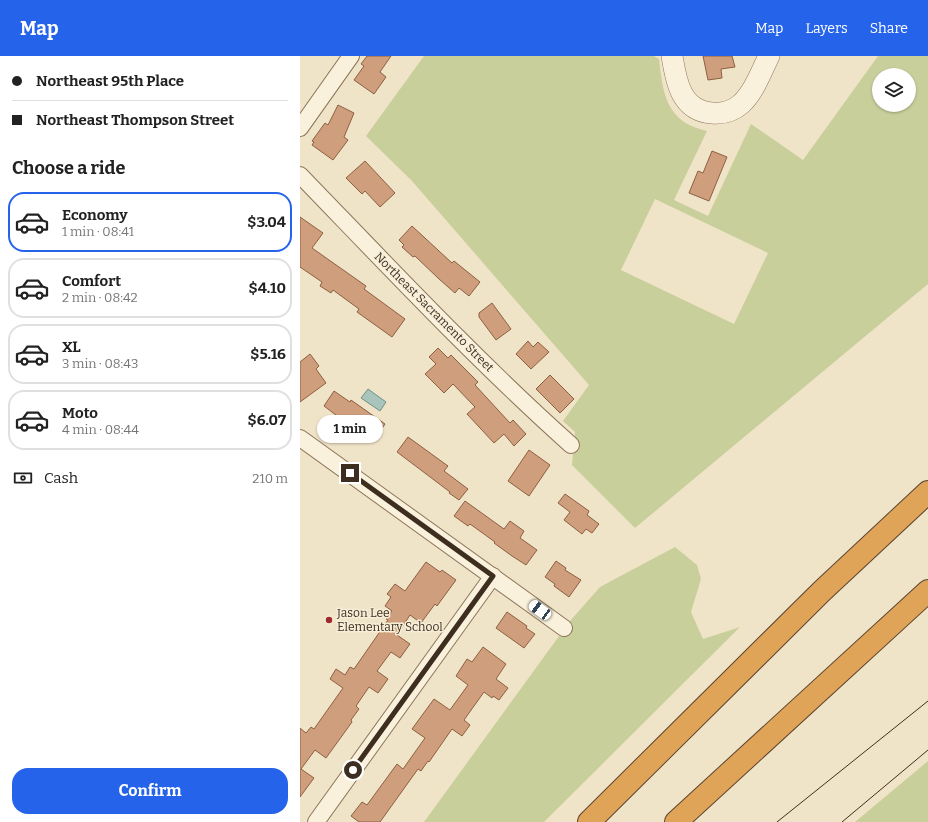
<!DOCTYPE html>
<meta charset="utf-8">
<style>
body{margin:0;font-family:Bitter,serif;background:#f6f6f6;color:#222;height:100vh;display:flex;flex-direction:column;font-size:15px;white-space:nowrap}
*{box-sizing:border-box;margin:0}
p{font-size:13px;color:#767676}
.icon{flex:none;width:22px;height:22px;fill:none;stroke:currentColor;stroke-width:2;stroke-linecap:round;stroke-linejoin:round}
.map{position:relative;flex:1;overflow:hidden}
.sheet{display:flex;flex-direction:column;background:#fff;width:300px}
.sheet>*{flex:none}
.hud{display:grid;align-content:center;height:88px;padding:0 12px;background:#fff}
.buttons{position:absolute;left:572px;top:12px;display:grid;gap:8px}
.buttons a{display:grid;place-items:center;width:44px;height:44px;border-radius:50%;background:#fff;box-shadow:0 1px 3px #0004;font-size:20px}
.end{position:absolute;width:18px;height:18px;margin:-9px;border:5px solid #3d2e20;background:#fff;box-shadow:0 0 0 2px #fff}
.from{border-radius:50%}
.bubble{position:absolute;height:28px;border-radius:14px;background:#fff;box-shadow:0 1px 3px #0004;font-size:13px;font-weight:700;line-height:28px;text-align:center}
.car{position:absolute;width:12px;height:24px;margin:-12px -6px;border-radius:5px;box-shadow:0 0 3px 1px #0007;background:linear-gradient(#fff 24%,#345 0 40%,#fff 0 76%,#345 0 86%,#fff 0)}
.hud b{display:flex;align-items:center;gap:14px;height:38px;font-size:15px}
.hud b+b{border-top:1px solid #e0e0e0}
.hud i{width:10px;height:10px;background:#222}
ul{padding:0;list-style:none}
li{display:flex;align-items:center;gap:12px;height:60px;margin:0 8px 6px;padding:0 4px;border:2px solid #e0e0e0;border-radius:16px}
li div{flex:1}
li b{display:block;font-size:15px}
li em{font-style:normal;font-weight:700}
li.on{border-color:#2563eb}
li>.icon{width:36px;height:36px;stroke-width:1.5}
h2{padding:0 12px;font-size:18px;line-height:48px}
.pay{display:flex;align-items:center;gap:10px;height:44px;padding:0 12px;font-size:15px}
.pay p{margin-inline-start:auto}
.button{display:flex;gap:8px;margin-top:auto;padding:8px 12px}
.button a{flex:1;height:46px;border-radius:16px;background:#2563eb;color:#fff;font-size:16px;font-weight:700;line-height:46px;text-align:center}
header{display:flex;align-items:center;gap:24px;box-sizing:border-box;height:56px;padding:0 20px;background:#2563eb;color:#fff}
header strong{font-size:19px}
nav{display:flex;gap:22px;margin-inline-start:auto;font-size:14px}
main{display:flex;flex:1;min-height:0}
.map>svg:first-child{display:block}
.green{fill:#c9cf9b;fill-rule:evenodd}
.water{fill:#a9c4bc;stroke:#6f938a}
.building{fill:#cf9f7d;stroke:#8d5f41}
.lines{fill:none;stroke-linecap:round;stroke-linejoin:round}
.minor-casing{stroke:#8d765c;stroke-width:18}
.tertiary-casing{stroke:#8d765c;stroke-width:22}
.motorway-casing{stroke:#5b4430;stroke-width:24}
.minor{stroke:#faf1dc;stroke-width:16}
.tertiary{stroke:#faf1dc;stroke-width:21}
.motorway{stroke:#e0a458;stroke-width:22}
.tram{stroke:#3d2e20;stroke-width:1}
.route{stroke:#3d2e20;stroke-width:5}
.poi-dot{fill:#9e2a2b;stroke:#f7eed8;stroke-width:1.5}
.labels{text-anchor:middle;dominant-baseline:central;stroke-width:3;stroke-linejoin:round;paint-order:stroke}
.street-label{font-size:12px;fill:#3d2e20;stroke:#f7eed8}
.poi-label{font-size:12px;fill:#3d2e20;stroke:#f7eed8;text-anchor:start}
</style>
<header>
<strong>Map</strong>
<nav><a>Map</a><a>Layers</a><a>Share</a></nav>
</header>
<main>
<section class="sheet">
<div class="hud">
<b><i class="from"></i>Northeast 95th Place</b>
<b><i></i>Northeast Thompson Street</b>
</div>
<h2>Choose a ride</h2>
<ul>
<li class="on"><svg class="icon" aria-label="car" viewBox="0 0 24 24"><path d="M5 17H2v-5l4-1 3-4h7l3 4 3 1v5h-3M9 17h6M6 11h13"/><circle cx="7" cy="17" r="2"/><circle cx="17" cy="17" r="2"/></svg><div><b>Economy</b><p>1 min · 08:41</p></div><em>$3.04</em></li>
<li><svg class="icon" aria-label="car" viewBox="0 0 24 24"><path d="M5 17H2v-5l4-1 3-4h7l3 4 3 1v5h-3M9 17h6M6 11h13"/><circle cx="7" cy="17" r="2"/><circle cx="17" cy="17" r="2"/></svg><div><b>Comfort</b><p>2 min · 08:42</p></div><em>$4.10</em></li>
<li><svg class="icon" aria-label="car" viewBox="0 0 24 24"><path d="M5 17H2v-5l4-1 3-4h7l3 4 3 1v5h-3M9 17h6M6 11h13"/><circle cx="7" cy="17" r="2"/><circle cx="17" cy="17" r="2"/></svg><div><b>XL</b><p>3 min · 08:43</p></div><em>$5.16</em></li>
<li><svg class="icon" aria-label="car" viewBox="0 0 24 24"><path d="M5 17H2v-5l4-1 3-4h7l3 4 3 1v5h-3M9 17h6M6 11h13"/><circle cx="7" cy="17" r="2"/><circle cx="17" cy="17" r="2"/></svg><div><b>Moto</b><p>4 min · 08:44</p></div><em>$6.07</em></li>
</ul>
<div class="pay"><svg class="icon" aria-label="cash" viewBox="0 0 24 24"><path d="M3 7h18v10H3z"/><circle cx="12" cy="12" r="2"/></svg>Cash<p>210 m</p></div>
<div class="button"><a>Confirm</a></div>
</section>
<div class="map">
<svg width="628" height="766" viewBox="0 0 628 766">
<rect width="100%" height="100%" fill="#f0e4c8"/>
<g class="green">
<path d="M124 0H354L359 3C363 38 366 66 407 75L374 144 408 160 451 68 503 104 578 0H628V228L335 472 272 409 275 376 263 365 289 329 112 125 66 80ZM579 19H609V49H579ZM355 143 468 197 434 268 321 214Z"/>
<polygon points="375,491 397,509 401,523 391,556 403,583 440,571 244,766 124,766 270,565 300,531"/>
<polygon points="628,705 628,766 555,766"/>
</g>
<polygon class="water" points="68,333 86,346 80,355 61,342"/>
<g class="building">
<polygon points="67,0 91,0 80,16 86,21 74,38 54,24 64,10 61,8"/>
<polygon points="403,0 432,0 435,11 421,13 422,22 408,24"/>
<polygon points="38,49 54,57 44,81 48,84 33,104 12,89 14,86 12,85 25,67 28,69"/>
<polygon points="412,95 427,101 409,145 389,137 398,115 403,117"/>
<polygon points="65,105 95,137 80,151 65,135 62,138 46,122"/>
<polygon points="0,161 23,177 12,192 66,230 64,233 105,263 92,281 57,256 59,253 33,234 31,237 20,230 22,226 0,211"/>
<polygon points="112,170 152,207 154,205 180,226 169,240 159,232 155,237 139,223 115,200 113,201 102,191 104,189 99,184"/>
<polygon points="192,247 211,273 196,284 179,261 179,257"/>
<polygon points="228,285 233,291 238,286 249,296 231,313 216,298"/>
<polygon points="138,292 148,302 151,299 178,326 175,329 210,367 213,364 226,378 214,390 204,378 194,387 167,358 175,351 153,328 144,337 125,318 136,308 129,301"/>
<polygon points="10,298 19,310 16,313 26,327 0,346 0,306"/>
<polygon points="250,319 274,343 260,357 236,333"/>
<polygon points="34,335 50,346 51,344 85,368 74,384 61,376 60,377 24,350"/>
<polygon points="108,381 148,410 144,415 168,433 159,444 149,437 150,436 97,396"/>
<polygon points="229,394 250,409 229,440 208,425"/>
<polygon points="265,438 289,455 287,459 299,468 292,477 286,473 282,478 264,464 270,456 258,447"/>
<polygon points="165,445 204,473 210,465 224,475 220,482 237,494 226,509 212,500 194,487 195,486 170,468 168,470 154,460"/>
<polygon points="256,505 266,512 265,514 281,524 269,541 254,530 255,528 245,521"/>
<polygon points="126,506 140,516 142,514 156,524 137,550 135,548 121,567 110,559 97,579 110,588 100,602 91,596 77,615 88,623 78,637 69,631 56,650 59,653 51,664 52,666 26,702 15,694 1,713 14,722 0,741 0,672 6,677 11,671 14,673 43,632 30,623 36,613 45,619 50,611 54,613 88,564 86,563 92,555 85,550 91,541 87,538 95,528 105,535"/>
<polygon points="207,556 227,570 226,572 235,578 224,592 196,572"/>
<polygon points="183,591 206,608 196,623 208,632 199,644 193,640 192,642 184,636 164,664 170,669 162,680 152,673 129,706 128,705 121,715 118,713 80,766 59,766 51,760 62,746 67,749 97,708 103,713 125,682 112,673 134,643 150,654 168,629 156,620 167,603 172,606"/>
</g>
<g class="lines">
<g class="minor-casing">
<g id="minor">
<polyline points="0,72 51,0"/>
<path d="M0 119C89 211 176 304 271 389"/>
<polyline points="0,382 264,572"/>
<polyline points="16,766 193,520"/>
</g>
</g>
<g class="tertiary-casing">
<path id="tertiary" d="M372 0C376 25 381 55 412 57 423 58 433 55 441 48 454 36 461 16 469 0"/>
</g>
<g class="motorway-casing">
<g id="motorway">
<polyline points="289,766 522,535 628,436"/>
<polyline points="376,766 628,535"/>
</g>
</g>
<use href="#minor" class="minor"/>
<use href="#tertiary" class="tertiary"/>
<use href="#motorway" class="motorway"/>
<g class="tram">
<polyline points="477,766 628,645"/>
<polyline points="542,766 628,694"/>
</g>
</g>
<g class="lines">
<polyline class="route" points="50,417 193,520 53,714"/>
</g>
<circle class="poi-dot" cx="29" cy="564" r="4"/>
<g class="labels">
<g class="street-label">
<text transform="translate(134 256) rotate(45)">Northeast Sacramento Street</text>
</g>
<g class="poi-label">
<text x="37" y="557">Jason Lee<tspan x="37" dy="14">Elementary School</tspan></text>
</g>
</g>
</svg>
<div class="buttons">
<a><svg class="icon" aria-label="layers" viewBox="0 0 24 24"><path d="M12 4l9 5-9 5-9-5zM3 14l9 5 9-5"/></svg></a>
</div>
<i class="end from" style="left:53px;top:714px"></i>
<i class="end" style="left:50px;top:417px"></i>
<div class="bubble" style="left:17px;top:359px;width:66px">1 min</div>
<i class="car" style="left:240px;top:554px;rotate:306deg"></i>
</div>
</main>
